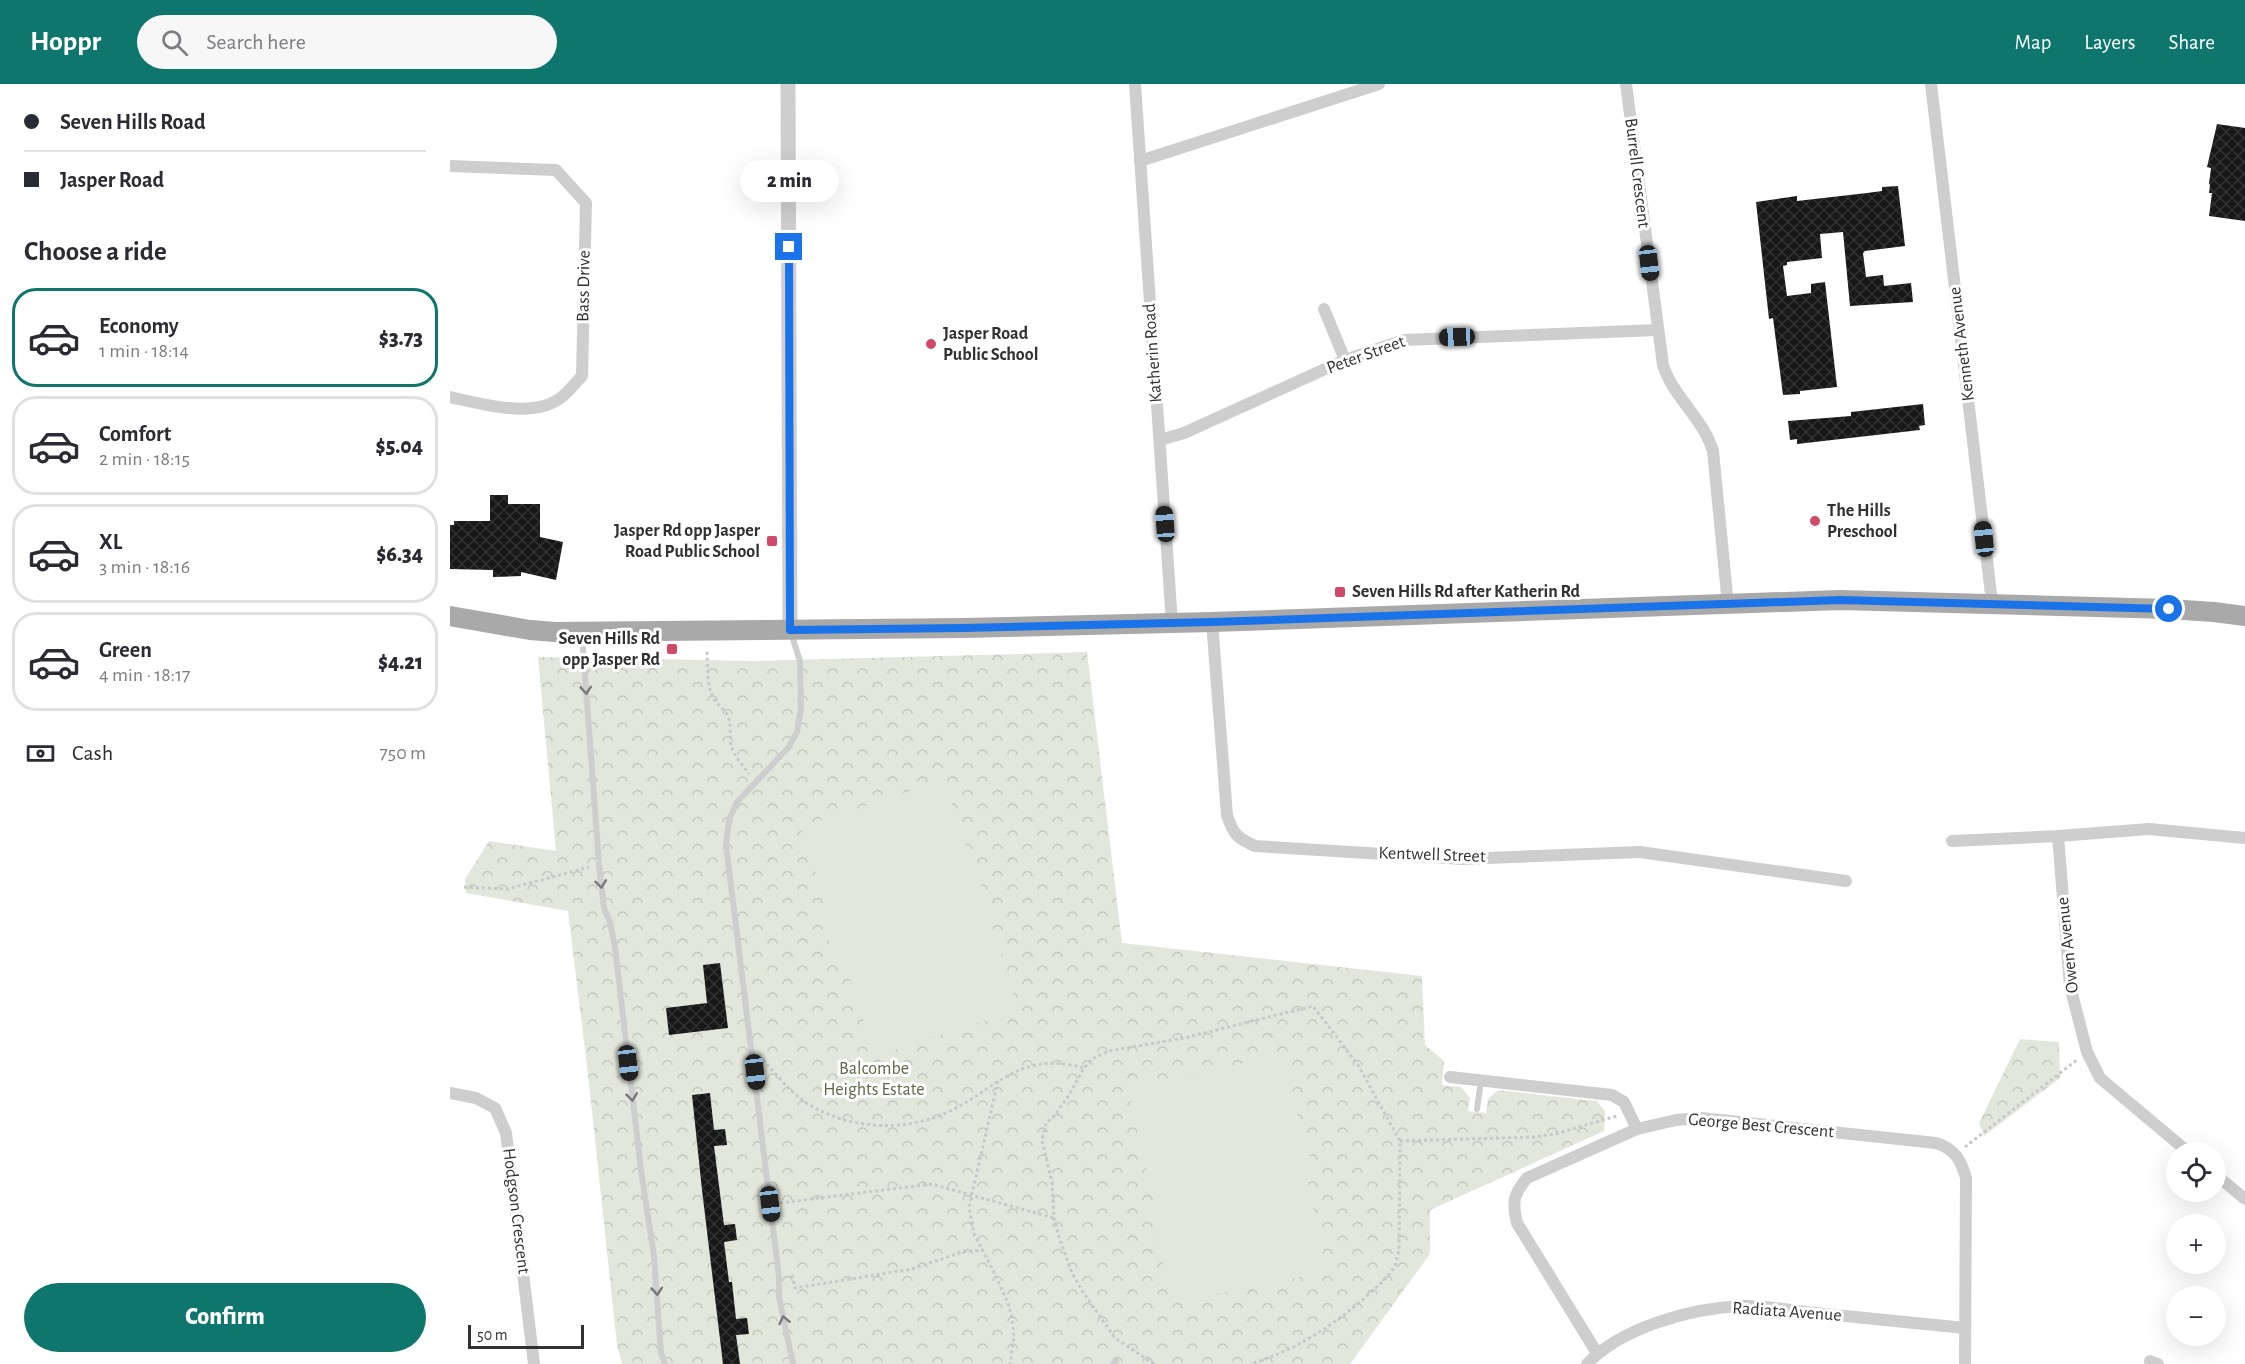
<!DOCTYPE html>
<meta charset="utf-8">
<style>
body{margin:0;font-family:"Alegreya Sans",sans-serif;background:#f7f7f7;color:#2b2b33;height:100vh;display:flex;flex-direction:column;font-size:22px;white-space:nowrap}
*{box-sizing:border-box;margin:0}
p{font-size:20px;color:#7c7c81}
.icon{flex:none;width:33px;height:33px;fill:none;stroke:currentColor;stroke-width:2;stroke-linecap:round;stroke-linejoin:round}
.map{position:relative;flex:1;overflow:hidden}
.sheet{display:flex;flex-direction:column;background:#fff;width:450px}
.sheet>*{flex:none}
.guide{display:grid;align-content:center;height:132px;padding:0 24px;background:#fff}
.controls{position:absolute;left:1716px;top:1058px;display:grid;gap:12px}
.controls a{display:grid;place-items:center;width:60px;height:60px;border-radius:50%;background:#fff;box-shadow:0 6px 24px #0002;font-size:30px}
.scale{position:absolute;left:18px;bottom:15px;width:116px;box-sizing:border-box;padding-left:6px;border:3px solid #313131;border-top:0;font-size:16px;line-height:21px;white-space:nowrap;color:#313131;-webkit-text-stroke:4px #fff;paint-order:stroke}
.end{position:absolute;width:27px;height:27px;margin:-14px;border:8px solid #1a73e8;background:#fff;box-shadow:0 0 0 3px #fff}
.from{border-radius:50%}
.bubble{position:absolute;height:42px;border-radius:21px;background:#fff;box-shadow:0 6px 24px #0002;font-size:20px;font-weight:800;line-height:42px;text-align:center}
.car{position:absolute;width:18px;height:36px;margin:-18px -9px;border-radius:8px;box-shadow:0 0 4px 2px #0007;background:linear-gradient(#222 24%,#8ab4d8 0 40%,#222 0 76%,#8ab4d8 0 86%,#222 0)}
.guide b{display:flex;align-items:center;gap:21px;height:57px;font-size:22px}
.guide b+b{border-top:2px solid #e1e1e2}
.guide i{width:15px;height:15px;background:#2b2b33}
ul{padding:0;list-style:none}
li{display:flex;align-items:center;gap:18px;height:99px;margin:0 12px 9px;padding:0 12px;border:3px solid #e1e1e2;border-radius:24px}
li div{flex:1}
li b{display:block;font-size:22px}
li em{font-style:normal;font-weight:800}
li.selected{border-color:#0f766e}
li>.icon{width:54px;height:54px;stroke-width:1.5}
h2{padding:0 24px;font-size:27px;line-height:72px}
.pay{display:flex;align-items:center;gap:15px;height:66px;padding:0 24px;font-size:22px}
.pay p{margin-inline-start:auto}
.button{display:flex;gap:12px;margin-top:auto;padding:12px 24px}
.button a{flex:1;height:69px;border-radius:36px;background:#0f766e;color:#fff;font-size:24px;font-weight:800;line-height:69px;text-align:center}
header{display:flex;align-items:center;gap:36px;box-sizing:border-box;height:84px;padding:0 30px;background:#0f766e;color:#fff}
header strong{font-size:28px}
nav{display:flex;gap:33px;margin-inline-start:auto;font-size:21px}
.search{width:420px;height:54px;background:#f7f7f7;display:flex;align-items:center;gap:15px;box-sizing:border-box;padding:0 21px;border-radius:33px;color:#7c7c81;font-size:22px}
main{display:flex;flex:1;min-height:0}
.map>svg:first-child{display:block}
.park{fill:url(#park-crowns)}
.pitch{fill:#e3e7db}
.building{fill:url(#building-cross-hatch)}
.lines{fill:none;stroke-linecap:round;stroke-linejoin:round}
.path{stroke:#c8c8c8;stroke-width:3;stroke-dasharray:3 3;stroke-linecap:butt}
.service{stroke:#cecece;stroke-width:6}
.minor{stroke:#cecece;stroke-width:12}
.tertiary{stroke:#cecece;stroke-width:15}
.primary{stroke:#a9a9a9;stroke-width:20}
.oneway{stroke:#787878}
.route{stroke:#1a73e8;stroke-width:8}
.poi-dot{fill:#d14a6a;stroke:#fff;stroke-width:2}
.labels{text-anchor:middle;dominant-baseline:central;stroke-width:6;stroke-linejoin:round;paint-order:stroke}
.street-label{font-size:18px;fill:#313131;stroke:#fff}
.poi-label{font-size:18px;font-weight:bold;fill:#313131;stroke:#fff;text-anchor:start}
.park-label{font-size:18px;fill:#5a6843;stroke:#fff}
</style>
<header>
<strong>Hoppr</strong>
<div class="search"><svg class="icon" aria-label="search" viewBox="0 0 24 24"><circle cx="10" cy="10" r="6"/><path d="M15 15l6 6"/></svg>Search here</div>
<nav><a>Map</a><a>Layers</a><a>Share</a></nav>
</header>
<main>
<section class="sheet">
<div class="guide">
<b><i class="from"></i>Seven Hills Road</b>
<b><i></i>Jasper Road</b>
</div>
<h2>Choose a ride</h2>
<ul>
<li class="selected"><svg class="icon" aria-label="car" viewBox="0 0 24 24"><path d="M5 17H2v-5l4-1 3-4h7l3 4 3 1v5h-3M9 17h6M6 11h13"/><circle cx="7" cy="17" r="2"/><circle cx="17" cy="17" r="2"/></svg><div><b>Economy</b><p>1 min · 18:14</p></div><em>$3.73</em></li>
<li><svg class="icon" aria-label="car" viewBox="0 0 24 24"><path d="M5 17H2v-5l4-1 3-4h7l3 4 3 1v5h-3M9 17h6M6 11h13"/><circle cx="7" cy="17" r="2"/><circle cx="17" cy="17" r="2"/></svg><div><b>Comfort</b><p>2 min · 18:15</p></div><em>$5.04</em></li>
<li><svg class="icon" aria-label="car" viewBox="0 0 24 24"><path d="M5 17H2v-5l4-1 3-4h7l3 4 3 1v5h-3M9 17h6M6 11h13"/><circle cx="7" cy="17" r="2"/><circle cx="17" cy="17" r="2"/></svg><div><b>XL</b><p>3 min · 18:16</p></div><em>$6.34</em></li>
<li><svg class="icon" aria-label="car" viewBox="0 0 24 24"><path d="M5 17H2v-5l4-1 3-4h7l3 4 3 1v5h-3M9 17h6M6 11h13"/><circle cx="7" cy="17" r="2"/><circle cx="17" cy="17" r="2"/></svg><div><b>Green</b><p>4 min · 18:17</p></div><em>$4.21</em></li>
</ul>
<div class="pay"><svg class="icon" aria-label="cash" viewBox="0 0 24 24"><path d="M3 7h18v10H3z"/><circle cx="12" cy="12" r="2"/></svg>Cash<p>750 m</p></div>
<div class="button"><a>Confirm</a></div>
</section>
<div class="map">
<svg width="1795" height="1280" viewBox="0 0 1795 1280">
<defs>
<pattern id="park-crowns" width="20" height="18" patternUnits="userSpaceOnUse" patternTransform="scale(1.5)"><rect width="20" height="18" fill="#e3e7db"/><path d="M2 6a3 3 0 1 1 6 0M12 15a3 3 0 1 1 6 0" fill="none" stroke="#c3c7bc"/></pattern>
<pattern id="building-cross-hatch" width="8" height="8" patternUnits="userSpaceOnUse" patternTransform="scale(1.5)"><rect width="8" height="8" fill="#181818"/><path d="M0 0l8 8M0 8l8-8" fill="none" stroke="#313131"/></pattern>
</defs>
<rect width="100%" height="100%" fill="#fff"/>
<g class="park">
<polygon points="637,568 672,859 972,892 975,961 994,977 992,1001 1011,1003 1020,1014 1018,1027 1036,1029 1038,1015 1048,1006 1147,1017 1155,1027 1154,1047 980,1126 980,1170 900,1280 172,1280 167,1261 138,990 118,827 16,809 15,795 39,757 106,767 88,573 306,577"/>
<polygon points="1570,955 1609,958 1610,994 1534,1052 1529,1039"/>
</g>
<g class="pitch">
<polygon points="494,696 523,783 534,809 537,826 569,926 425,972 397,885 386,871 379,858 374,831 375,816 351,743"/>
<polygon points="829,972 831,981 836,980 849,1037 858,1059 860,1073 858,1099 875,1178 872,1179 874,1188 726,1218 725,1212 720,1213 700,1122 706,1120 700,1105 680,1014 683,1013 681,1002"/>
</g>
<g class="building">
<polygon points="1767,40 1795,44 1795,137 1759,132 1762,109 1759,109 1760,101 1759,100 1761,84 1757,83"/>
<polygon points="1448,102 1455,162 1415,167 1413,169 1416,193 1433,191 1434,202 1461,199 1463,218 1400,222 1393,148 1370,150 1372,174 1337,178 1337,181 1333,182 1337,212 1361,209 1361,200 1375,198 1387,303 1350,307 1350,310 1333,311 1323,234 1319,235 1306,118 1347,112 1347,117 1417,109 1432,107 1432,103"/>
<polygon points="1473,320 1475,341 1469,342 1470,346 1347,360 1347,355 1340,356 1338,337 1401,332 1401,328"/>
<polygon points="40,411 58,411 58,420 90,420 90,453 113,458 106,496 71,488 71,492 43,493 43,486 0,485 0,441 4,441 4,437 40,437"/>
<polygon points="270,879 278,944 219,951 216,924 257,919 253,881"/>
<polygon points="260,1009 264,1046 275,1045 277,1061 264,1062 274,1141 285,1140 287,1156 274,1158 279,1198 282,1198 286,1235 297,1234 299,1250 286,1251 290,1280 273,1280 252,1106 242,1011"/>
</g>
<g class="lines">
<g class="path">
<path d="M257 568C258 583 256 602 264 615 268 622 275 625 278 633 282 642 279 652 281 661 283 671 293 681 299 690"/>
<polyline points="14,803 58,805 139,783"/>
<path d="M313 976C326 990 339 1007 355 1018 396 1045 452 1049 496 1029 548 1005 568 966 634 984"/>
<polyline points="548,997 519,1123 524,1150 542,1184 558,1219 562,1234 564,1252 560,1280"/>
<polyline points="950,1057 1083,1053 1105,1050 1167,1032"/>
<polyline points="1515,1063 1628,975"/>
<polyline points="330,1119 481,1100 604,1134"/>
<polyline points="342,1191 345,1204 462,1185 512,1168 533,1166"/>
<path d="M704 1280 665 1254 633 1208 622 1189 609 1153 604 1134 602 1098 592 1057 596 1039 604 1032 619 1011 634 984 644 974 659 967 734 954 863 922 908 981 950 1057 949 1166 945 1182 938 1192C899 1231 854 1264 800 1280"/>
</g>
<g class="service">
<polyline points="341,549 350,577 351,624 347,648 338,664 287,718 279,736 276,761 329,1193 329,1213 343,1280"/>
<polyline points="132,551 149,780 154,824 160,838 165,863 191,1086 204,1172 211,1269 215,1280"/>
<polyline points="1027,1025 1031,996"/>
<polyline points="663,1280 666,1277"/>
</g>
<g class="minor">
<polyline points="685,0 722,539"/>
<path d="M1176 0 1213 281C1223 313 1253 334 1263 367L1278 521"/>
<polyline points="1481,0 1542,519"/>
<polyline points="690,77 929,0"/>
<path d="M0 82 106 86 136 119 132 292C126 298 120 306 113 312 85 336 32 320 0 313"/>
<polyline points="874,225 895,276"/>
<polyline points="710,356 734,349 895,276 954,256 1207,246"/>
<path d="M762 538 777 731C783 750 787 754 805 762L1013 775 1190 768 1396 797"/>
<polyline points="1608,752 1620,902 1637,968 1650,994 1738,1068"/>
<polyline points="1502,757 1608,752 1699,745 1795,754"/>
<polyline points="1000,993 1162,1011 1174,1018 1187,1045"/>
<polyline points="0,1009 26,1014 45,1024 56,1049 84,1280"/>
<polyline points="1766,1091 1795,1115"/>
<path d="M1147 1269 1067 1139C1062 1118 1063 1111 1077 1094L1187 1045 1226 1036 1251 1034 1486 1059C1505 1065 1511 1076 1516 1094L1515 1280"/>
<polyline points="1700,1277 1708,1280"/>
<path d="M1137 1280C1172 1243 1242 1224 1292 1222 1316 1221 1341 1227 1365 1229 1415 1234 1465 1239 1515 1244"/>
</g>
<polyline class="tertiary" points="338,0 340,546"/>
<polyline class="primary" points="0,532 80,546 105,548 512,544 762,538 1390,516 1719,525 1764,528 1795,532"/>
</g>
<defs><path id="oneway-chevron" d="M-2-3.5L2.5 0L-2 3.5" fill="none" stroke-width="1.6" stroke-linecap="round" stroke-linejoin="round" transform="scale(1.5)"/></defs>
<g class="oneway">
<use href="#oneway-chevron" transform="translate(136 606) rotate(86)"/>
<use href="#oneway-chevron" transform="translate(151 800) rotate(83)"/>
<use href="#oneway-chevron" transform="translate(182 1013) rotate(83)"/>
<use href="#oneway-chevron" transform="translate(207 1207) rotate(86)"/>
<use href="#oneway-chevron" transform="translate(334 1236) rotate(-102)"/>
</g>
<g class="lines">
<polyline class="route" points="339,163 340,546 512,544 762,538 1390,516 1719,525"/>
</g>
<g class="poi-dot">
<circle cx="481" cy="260" r="6"/>
<circle cx="1365" cy="437" r="6"/>
<rect x="316" y="451" width="12" height="12" rx="3"/>
<rect x="884" y="502" width="12" height="12" rx="3"/>
<rect x="216" y="559" width="12" height="12" rx="3"/>
</g>
<g class="labels">
<g class="street-label">
<text transform="translate(1187 89) rotate(83)">Burrell Crescent</text>
<text transform="translate(134 202) rotate(-89)">Bass Drive</text>
<text transform="translate(1512 260) rotate(-97)">Kenneth Avenue</text>
<text transform="translate(703 269) rotate(-94)">Katherin Road</text>
<text transform="translate(916 271) rotate(-20)">Peter Street</text>
<text transform="translate(982 771) rotate(2)">Kentwell Street</text>
<text transform="translate(1618 861) rotate(-96)">Owen Avenue</text>
<text transform="translate(1311 1042) rotate(5)">George Best Crescent</text>
<text transform="translate(66 1127) rotate(83)">Hodgson Crescent</text>
<text transform="translate(1337 1228) rotate(4)">Radiata Avenue</text>
</g>
<g class="poi-label">
<text x="493" y="250">Jasper Road<tspan x="493" dy="21">Public School</tspan></text>
<text x="1377" y="427">The Hills<tspan x="1377" dy="21">Preschool</tspan></text>
<text x="310" y="447" text-anchor="end">Jasper Rd opp Jasper<tspan x="310" dy="21">Road Public School</tspan></text>
<text x="902" y="508">Seven Hills Rd after Katherin Rd</text>
<text x="210" y="555" text-anchor="end">Seven Hills Rd<tspan x="210" dy="21">opp Jasper Rd</tspan></text>
</g>
<g class="park-label">
<text x="424" y="985">Balcombe<tspan x="424" dy="21">Heights Estate</tspan></text>
</g>
</g>
</svg>
<div class="controls">
<a><svg class="icon" aria-label="locate" viewBox="0 0 24 24"><circle cx="12" cy="12" r="6"/><path d="M12 2v4M12 18v4M2 12h4M18 12h4"/></svg></a>
<a>+</a>
<a>−</a>
</div>
<div class="scale">50 m</div>
<i class="end from" style="left:1719px;top:525px"></i>
<i class="end" style="left:339px;top:163px"></i>
<div class="bubble" style="left:290px;top:76px;width:99px">2 min</div>
<i class="car" style="left:1199px;top:179px;rotate:173deg"></i>
<i class="car" style="left:1007px;top:253px;rotate:268deg"></i>
<i class="car" style="left:715px;top:440px;rotate:356deg"></i>
<i class="car" style="left:1534px;top:455px;rotate:354deg"></i>
<i class="car" style="left:178px;top:979px;rotate:173deg"></i>
<i class="car" style="left:305px;top:988px;rotate:173deg"></i>
<i class="car" style="left:320px;top:1120px;rotate:173deg"></i>
</div>
</main>
